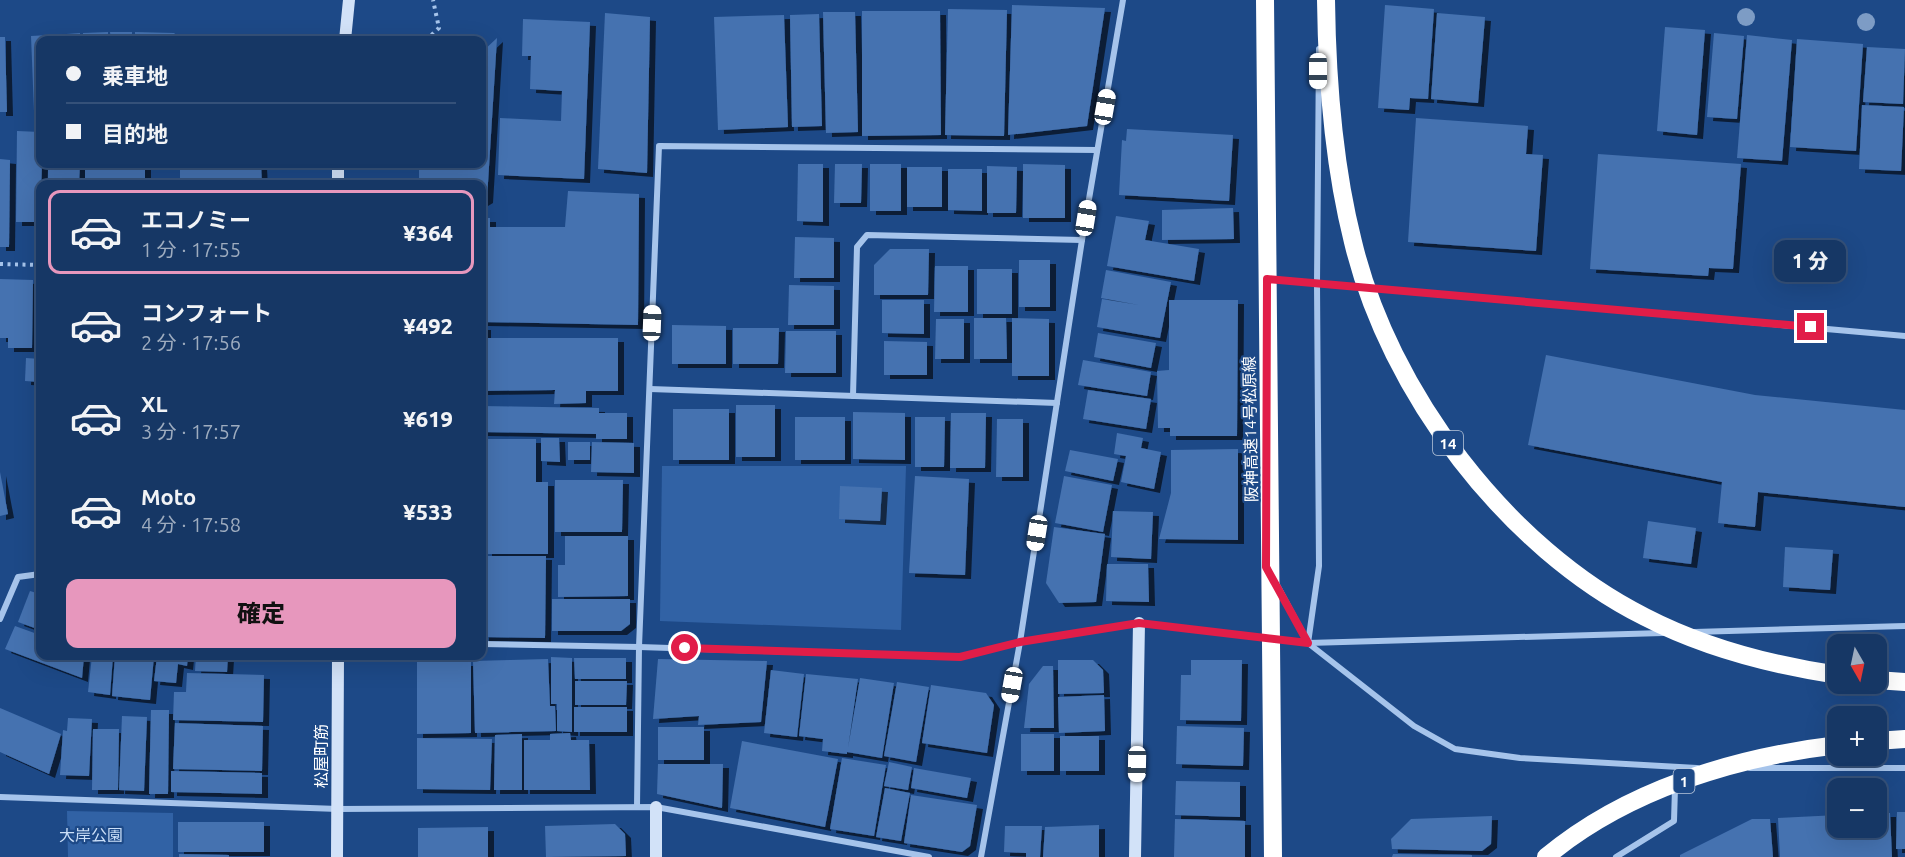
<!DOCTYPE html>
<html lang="ja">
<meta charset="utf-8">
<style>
body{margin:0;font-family:Ubuntu,"Noto Sans JP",sans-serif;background:#1f3f6b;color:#f1f3f6;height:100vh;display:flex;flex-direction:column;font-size:22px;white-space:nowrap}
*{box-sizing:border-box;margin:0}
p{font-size:20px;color:#9eacbf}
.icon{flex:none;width:33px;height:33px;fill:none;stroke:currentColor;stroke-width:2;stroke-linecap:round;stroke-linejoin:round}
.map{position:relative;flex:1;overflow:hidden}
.panel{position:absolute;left:36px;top:180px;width:450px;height:480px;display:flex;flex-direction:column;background:#163765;border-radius:12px;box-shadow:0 6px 24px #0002,0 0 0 2px #355179}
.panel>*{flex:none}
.banner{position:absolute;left:36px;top:36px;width:450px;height:132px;border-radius:12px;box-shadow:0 6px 24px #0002,0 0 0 2px #355179;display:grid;align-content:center;height:132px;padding:0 30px;background:#163765}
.needle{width:39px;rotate:171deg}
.controls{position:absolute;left:1827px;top:634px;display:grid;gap:12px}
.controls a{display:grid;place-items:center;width:60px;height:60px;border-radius:12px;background:#163765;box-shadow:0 6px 24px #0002,0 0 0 2px #355179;font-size:30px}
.end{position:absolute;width:27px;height:27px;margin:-14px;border:8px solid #e11d48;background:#fff;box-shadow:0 0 0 3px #fff}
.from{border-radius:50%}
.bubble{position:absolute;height:42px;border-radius:12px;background:#163765;box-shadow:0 6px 24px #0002,0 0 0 2px #355179;font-size:20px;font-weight:800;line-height:42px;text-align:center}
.car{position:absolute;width:18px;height:36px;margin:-18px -9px;border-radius:8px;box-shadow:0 0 4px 2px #0007;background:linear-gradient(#fff 24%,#345 0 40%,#fff 0 76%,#345 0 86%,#fff 0)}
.banner b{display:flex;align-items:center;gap:21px;height:57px;font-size:22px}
.banner b+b{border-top:2px solid #355179}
.banner i{width:15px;height:15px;background:#f1f3f6}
ul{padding:10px 0 0;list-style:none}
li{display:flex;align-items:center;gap:18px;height:84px;margin:0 12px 9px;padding:0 18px;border:3px solid transparent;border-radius:12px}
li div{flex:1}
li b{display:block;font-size:22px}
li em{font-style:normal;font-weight:800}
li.active{border-color:#e797bd}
li>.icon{width:54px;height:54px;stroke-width:1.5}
.action{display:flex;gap:12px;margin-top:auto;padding:12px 30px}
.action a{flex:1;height:69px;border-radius:12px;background:#e797bd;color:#111;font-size:24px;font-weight:800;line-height:69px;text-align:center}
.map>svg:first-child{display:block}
.green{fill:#3162a5}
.building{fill:#4572b0;filter:url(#shadow)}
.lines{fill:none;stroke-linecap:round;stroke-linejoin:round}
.path{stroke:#a6c4eb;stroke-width:4;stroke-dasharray:3 4.5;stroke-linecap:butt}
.street{stroke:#a6c4eb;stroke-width:6}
.secondary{stroke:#d2e2f8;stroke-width:12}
.highway{stroke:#fff;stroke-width:18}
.highway-bridge{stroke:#fff;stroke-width:18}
.tree{fill:#7d9cc5}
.route{stroke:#e11d48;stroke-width:8}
.labels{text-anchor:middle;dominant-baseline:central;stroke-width:4.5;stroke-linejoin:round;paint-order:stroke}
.shield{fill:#1d4987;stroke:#bbc8db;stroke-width:1.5}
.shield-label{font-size:15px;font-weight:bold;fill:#fff}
.street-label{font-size:16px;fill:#fff;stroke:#1d4987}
.park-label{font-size:16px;fill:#cbdff8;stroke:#1d4987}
</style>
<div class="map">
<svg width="1905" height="857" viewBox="0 0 1905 857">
<defs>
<filter id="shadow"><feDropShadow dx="6" dy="4" stdDeviation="0" flood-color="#0009"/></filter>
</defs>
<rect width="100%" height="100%" fill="#1d4987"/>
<g class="green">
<polygon points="662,466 906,466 901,630 660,621"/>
<polygon points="67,811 173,813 173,857 68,857"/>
</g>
<g class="building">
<polygon points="1012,5 1105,8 1087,126 1008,135"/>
<polygon points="1385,5 1434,9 1428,99 1410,98 1409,110 1378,108"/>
<polygon points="948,9 1007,10 1004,136 945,135"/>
<polygon points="862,11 940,11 941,135 862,136"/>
<polygon points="823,12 855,12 858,132 826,133"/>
<polygon points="605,13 650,17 647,173 598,169"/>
<polygon points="1437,13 1485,17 1478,103 1431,99"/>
<polygon points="819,14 822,126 792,127 790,15"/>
<polygon points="784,15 788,127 718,130 714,17"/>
<polygon points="523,19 590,22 584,179 498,175 500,118 561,121 562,91 530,89 531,56 522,56"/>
<polygon points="1665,27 1705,30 1697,135 1657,131"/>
<polygon points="108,32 108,40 83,40 83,33"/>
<polygon points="110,32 132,32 132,40 111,40"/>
<polygon points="135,32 174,33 182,40 135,40"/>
<polygon points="80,33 80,40 53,40 53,35"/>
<polygon points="1714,33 1744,36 1737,119 1707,117"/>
<polygon points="49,35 49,40 40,40 40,111 34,111 31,36"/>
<polygon points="1747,35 1792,40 1782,161 1737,158"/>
<polygon points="0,37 5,37 7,112 0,112"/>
<polygon points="497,38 487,199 482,202 482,184 419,184 419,164 482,164 482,52"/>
<polygon points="1797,39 1863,44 1856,151 1790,147"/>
<polygon points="1867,47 1905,49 1903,104 1863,102"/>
<polygon points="1862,105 1904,107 1901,171 1859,169"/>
<polygon points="1416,118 1528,126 1526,154 1543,155 1536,251 1408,242"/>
<polygon points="1127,129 1233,135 1229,201 1119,195 1122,140 1126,141"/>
<polygon points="17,131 40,132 40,164 42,164 40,222 16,222"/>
<polygon points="1598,154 1741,164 1733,269 1709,268 1708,276 1590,269"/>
<polygon points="0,159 10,160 9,247 0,247"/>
<polygon points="48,164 80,164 79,184 48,184"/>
<rect x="85" y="164" width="60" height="20"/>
<polygon points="180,164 261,164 262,184 180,184"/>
<polygon points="798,164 823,164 823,222 797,221"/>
<polygon points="835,164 862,164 861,203 834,203"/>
<rect x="870" y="164" width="31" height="47"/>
<polygon points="1023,164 1065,165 1065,218 1023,218"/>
<polygon points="987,166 1017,167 1016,213 987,213"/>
<rect x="907" y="167" width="35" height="40"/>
<polygon points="948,169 982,169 982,211 948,210"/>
<polygon points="177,181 177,184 148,184 148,182"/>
<polygon points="568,191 639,194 638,325 482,322 482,218 490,218 490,227 565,227"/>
<polygon points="1233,208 1234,239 1162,240 1162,210"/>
<polygon points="1116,216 1149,221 1145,240 1199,249 1194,281 1107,266"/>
<polygon points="795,237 834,238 834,278 794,278"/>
<polygon points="890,249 929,249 928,295 874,295 874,265"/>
<rect x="1019" y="260" width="31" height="47"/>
<polygon points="935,266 968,266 968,312 934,312"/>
<rect x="977" y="269" width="35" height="45"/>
<polygon points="1106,270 1171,282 1160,338 1097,327 1102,299 1139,305 1101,298"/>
<polygon points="0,279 33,280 32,348 8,348 8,338 0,338"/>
<polygon points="789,285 834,286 834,325 788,325"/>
<polygon points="39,298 40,298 40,349 37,349"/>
<polygon points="882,300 924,300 924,334 882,333"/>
<polygon points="1169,300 1238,300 1237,436 1170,436 1170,428 1158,428 1157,371 1169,370"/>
<polygon points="974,318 1006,318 1007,359 974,359"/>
<polygon points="1012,318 1049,319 1049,376 1012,376"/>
<polygon points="936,319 964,319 964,359 935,359"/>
<polygon points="672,325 726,326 726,364 672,364"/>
<polygon points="482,326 485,326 485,338 618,338 618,391 586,391 586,403 554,404 555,390 482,391"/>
<polygon points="733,328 779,328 778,364 733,364"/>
<polygon points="786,331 836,331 836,373 785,373"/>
<polygon points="1098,333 1156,343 1151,368 1094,357"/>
<polygon points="884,341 927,342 927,375 884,375"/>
<polygon points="1546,355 1755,395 1905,410 1905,507 1758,492 1755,527 1718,523 1722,482 1528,445"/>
<polygon points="26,358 40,359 40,382 25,381"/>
<polygon points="1083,360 1151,372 1147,396 1078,385"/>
<polygon points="1088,390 1151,399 1146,429 1083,419"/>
<rect x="736" y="405" width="39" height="52"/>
<polygon points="482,406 599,408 599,413 627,413 627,439 596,439 596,434 482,432"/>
<rect x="673" y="409" width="56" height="51"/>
<polygon points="853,412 905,413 905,460 853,459"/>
<polygon points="951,413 986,413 985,468 950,468"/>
<rect x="795" y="417" width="50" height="43"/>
<polygon points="915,417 945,417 944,467 915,467"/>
<polygon points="997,419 1023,419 1023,477 996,477"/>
<polygon points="1117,433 1143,438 1141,448 1161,452 1154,489 1121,482 1126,456 1114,454"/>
<polygon points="541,438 559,438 560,462 541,461"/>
<polygon points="486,439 536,439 536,482 548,482 548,554 486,554"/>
<rect x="568" y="442" width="22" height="18"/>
<polygon points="592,442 634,443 634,473 591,472"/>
<polygon points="1238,449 1238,540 1159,539 1171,493 1171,450"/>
<polygon points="1070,450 1118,459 1113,481 1065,471"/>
<polygon points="0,472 8,514 0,516"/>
<polygon points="915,476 969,479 965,575 909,573"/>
<polygon points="1064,476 1112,485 1103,532 1055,523"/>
<polygon points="555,480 623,480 622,532 555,532"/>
<polygon points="840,486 882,488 880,521 839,519"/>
<polygon points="1113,511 1153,512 1151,559 1111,557"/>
<polygon points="1648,521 1696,528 1691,564 1643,558"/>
<polygon points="1054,527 1105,534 1096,602 1059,603 1046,583"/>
<polygon points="565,536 628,536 628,596 558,597 558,565 565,565"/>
<polygon points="1785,547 1833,550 1830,590 1783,587"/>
<polygon points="483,556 546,556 545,638 483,637"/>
<polygon points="1107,564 1148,564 1149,602 1106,601"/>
<polygon points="30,591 40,594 40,630 18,622"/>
<polygon points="552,599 630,599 630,624 621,631 552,631"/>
<polygon points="15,626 40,635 40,656 84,656 82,678 5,649"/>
<polygon points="92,656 113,656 110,695 88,692"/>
<polygon points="115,656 154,656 150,700 112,696"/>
<polygon points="157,656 188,656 187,666 178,664 176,683 154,681"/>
<polygon points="196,656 228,656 227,672 195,671"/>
<polygon points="551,657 572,658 572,732 557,731 557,704 551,704"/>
<polygon points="574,658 626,658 626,679 575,679"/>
<polygon points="548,659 550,706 555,706 556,731 475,733 473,661"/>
<polygon points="658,659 767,661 761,722 698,725 699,716 653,719"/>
<polygon points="1058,660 1093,660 1103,670 1104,693 1058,694"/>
<polygon points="1191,660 1242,660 1241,721 1180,720 1181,675 1191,675"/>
<polygon points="417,662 471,662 471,733 417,734"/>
<polygon points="1043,666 1053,666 1054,728 1024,728 1029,684"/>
<polygon points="771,670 804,674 797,737 764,733"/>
<polygon points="187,673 264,675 263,722 173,720 174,692 186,692"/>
<polygon points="806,674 858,679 848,748 860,678 894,683 882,758 847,752 847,754 822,751 823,739 799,736"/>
<polygon points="575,681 627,681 626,705 575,705"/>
<polygon points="897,682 929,687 916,762 884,756"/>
<polygon points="931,685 986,693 994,705 987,753 922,743"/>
<polygon points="1104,695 1105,731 1059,733 1058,697"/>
<rect x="574" y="707" width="53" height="25"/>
<polygon points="0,708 61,734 49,774 0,752"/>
<polygon points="151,710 169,710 168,794 149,794"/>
<polygon points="122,716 147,717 144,791 119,790"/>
<polygon points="68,718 92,719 89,776 60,775 63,730 67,731"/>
<polygon points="175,723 263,726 262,771 173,769"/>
<polygon points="1177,726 1244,728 1243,766 1176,764"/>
<rect x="658" y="727" width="46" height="33"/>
<polygon points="93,729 119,729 118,790 92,790"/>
<polygon points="570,733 571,740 589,740 590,790 524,790 524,740 550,740 550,734"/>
<polygon points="522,734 522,790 494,790 495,735"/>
<rect x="1021" y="734" width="33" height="37"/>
<rect x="1060" y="736" width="39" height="35"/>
<polygon points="417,738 492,739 490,790 417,789"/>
<polygon points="742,741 838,759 825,827 730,808"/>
<polygon points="842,758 886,765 874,836 830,829"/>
<polygon points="889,762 912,767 908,790 884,786"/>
<polygon points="658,764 723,764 722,808 657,794"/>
<polygon points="914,768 971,778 967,798 911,788"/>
<polygon points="171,771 262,773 262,794 171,792"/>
<polygon points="1176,781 1240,782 1240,817 1175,815"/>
<polygon points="885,788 910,793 901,841 876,837"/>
<polygon points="911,795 977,805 970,846 962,852 904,843"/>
<polygon points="1897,812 1905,812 1905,849 1896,849"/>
<polygon points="1876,813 1890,813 1892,857 1780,857 1778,818 1838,815 1838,828 1876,828"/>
<polygon points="1492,816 1491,844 1482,851 1392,849 1391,839 1411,819"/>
<polygon points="1175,819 1245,821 1245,857 1174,857"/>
<polygon points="1752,819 1770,819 1773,857 1680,857 1680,855"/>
<rect x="178" y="822" width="86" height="30"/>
<polygon points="615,824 625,834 626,856 546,857 545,826"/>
<polygon points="1099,825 1099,857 1043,857 1045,827"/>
<polygon points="1005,826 1042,826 1040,857 1026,857 1026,853 1004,852"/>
<polygon points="488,827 488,857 418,857 418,828"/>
<polygon points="179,854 229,855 229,857 179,857"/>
<polygon points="1393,854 1472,855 1472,857 1392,857"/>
</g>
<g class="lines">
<g class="path">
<polyline points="426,40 439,28 433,0"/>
<polyline points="0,264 40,265"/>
</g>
<g class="street">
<polyline points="1319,49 1317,283 1319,566 1308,643 1663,633"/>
<polyline points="1269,279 1905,336"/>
<polyline points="650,389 1057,403"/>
<polyline points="853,396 857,247 867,235 1082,240"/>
<polyline points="1277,585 1308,643 1414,726 1455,749 1520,758 1697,768"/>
<polyline points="0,619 18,577 40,574"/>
<polyline points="1694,632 1905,626"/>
<polyline points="482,644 639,647 960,657 1020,642 1139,623 1308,643"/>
<polyline points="1750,768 1905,768"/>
<polyline points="0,797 338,809 656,807 929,857"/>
<polyline points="637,807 639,647 659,146 1097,150"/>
<polyline points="981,857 1020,642 1082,240 1123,0"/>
<polyline points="1616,857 1674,821 1675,788"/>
</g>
<g class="secondary">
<polyline points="345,40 349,0"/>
<polyline points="338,184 338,164"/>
<polyline points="656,807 656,857"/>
<polyline points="337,857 338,656"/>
<polyline points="1135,857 1139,623"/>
</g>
<g class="highway">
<polyline points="1876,680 1905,682"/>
<polyline points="1876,741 1905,739"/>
</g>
<g class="highway-bridge">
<polyline points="1265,0 1273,857"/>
<path d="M1326 0C1327 82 1333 163 1353 242 1389 392 1507 548 1645 617 1705 648 1771 665 1838 675"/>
<path d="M1546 857C1626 790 1735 757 1838 745"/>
</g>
</g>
<g class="tree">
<circle cx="1746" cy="17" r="9"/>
<circle cx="1866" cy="22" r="9"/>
</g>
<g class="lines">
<polyline class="route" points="685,648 960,657 1020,642 1139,623 1308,643 1266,567 1267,279 1811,327"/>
</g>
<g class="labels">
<g class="shield">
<rect x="1433" y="431" width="30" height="24" rx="4.5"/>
<rect x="1673.5" y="769" width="21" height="24" rx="4.5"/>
</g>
<g class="shield-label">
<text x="1448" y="443">14</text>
<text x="1684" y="781">1</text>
</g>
<g class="street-label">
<text transform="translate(1250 429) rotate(-91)">阪神高速14号松原線</text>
<text transform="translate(321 756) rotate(-90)">松屋町筋</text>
</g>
<g class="park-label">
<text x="91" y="835">大岸公園</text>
</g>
</g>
</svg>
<div class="controls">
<a><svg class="needle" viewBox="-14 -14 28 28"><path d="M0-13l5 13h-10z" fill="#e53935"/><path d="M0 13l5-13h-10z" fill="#9eacbf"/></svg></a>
<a>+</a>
<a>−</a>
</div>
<i class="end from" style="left:685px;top:648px"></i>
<i class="end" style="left:1811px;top:327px"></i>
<div class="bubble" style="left:1774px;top:240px;width:72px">1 分</div>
<i class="car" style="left:1318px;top:71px;rotate:180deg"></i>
<i class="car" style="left:1105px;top:107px;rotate:10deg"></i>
<i class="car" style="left:1086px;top:218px;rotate:9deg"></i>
<i class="car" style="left:652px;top:323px;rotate:2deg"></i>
<i class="car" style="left:1037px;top:533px;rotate:189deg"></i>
<i class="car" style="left:1012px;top:685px;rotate:190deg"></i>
<i class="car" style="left:1137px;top:764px;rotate:181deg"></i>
<div class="banner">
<b><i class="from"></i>乗車地</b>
<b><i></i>目的地</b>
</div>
<section class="panel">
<ul>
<li class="active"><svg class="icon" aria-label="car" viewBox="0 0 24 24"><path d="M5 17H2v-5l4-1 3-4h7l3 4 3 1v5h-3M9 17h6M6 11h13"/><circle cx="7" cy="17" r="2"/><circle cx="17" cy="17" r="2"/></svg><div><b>エコノミー</b><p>1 分 · 17:55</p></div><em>¥364</em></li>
<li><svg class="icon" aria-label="car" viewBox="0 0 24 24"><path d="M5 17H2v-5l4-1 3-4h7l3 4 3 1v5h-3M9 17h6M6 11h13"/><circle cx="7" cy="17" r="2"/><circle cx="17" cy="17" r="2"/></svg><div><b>コンフォート</b><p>2 分 · 17:56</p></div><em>¥492</em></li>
<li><svg class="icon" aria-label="car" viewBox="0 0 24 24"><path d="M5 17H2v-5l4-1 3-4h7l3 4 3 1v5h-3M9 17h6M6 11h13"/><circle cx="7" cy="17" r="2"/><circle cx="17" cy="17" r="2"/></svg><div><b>XL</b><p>3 分 · 17:57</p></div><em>¥619</em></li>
<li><svg class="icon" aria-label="car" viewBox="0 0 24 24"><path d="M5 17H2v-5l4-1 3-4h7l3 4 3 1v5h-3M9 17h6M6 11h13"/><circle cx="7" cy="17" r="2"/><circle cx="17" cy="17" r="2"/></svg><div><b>Moto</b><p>4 分 · 17:58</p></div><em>¥533</em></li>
</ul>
<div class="action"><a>確定</a></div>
</section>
</div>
